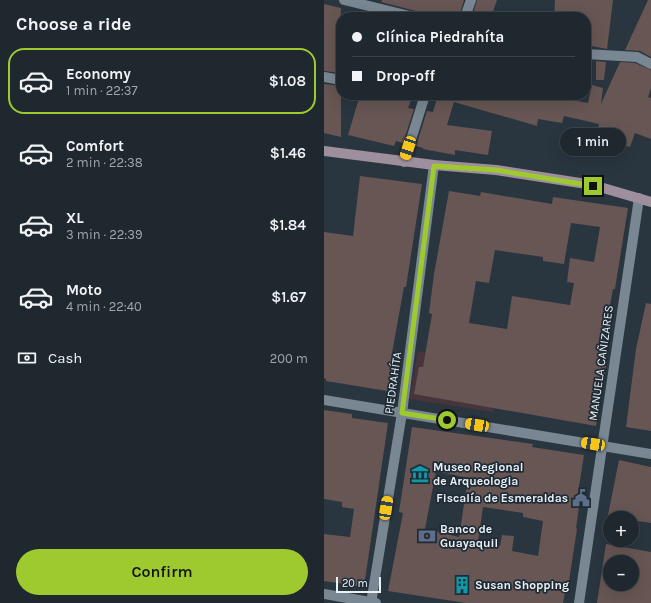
<!DOCTYPE html>
<meta charset="utf-8">
<style>
body{margin:0;font-family:Karla,sans-serif;background:#2c343b;color:#f1f3f6;height:100vh;display:flex;flex-direction:column;font-size:15px;white-space:nowrap}
*{box-sizing:border-box;margin:0}
p{font-size:13px;color:#a1a6aa}
.icon{flex:none;width:22px;height:22px;fill:none;stroke:currentColor;stroke-width:2;stroke-linecap:round;stroke-linejoin:round}
.map{position:relative;flex:1;overflow:hidden}
.sheet{display:flex;flex-direction:column;background:#1f282f;width:324px}
.sheet>*{flex:none}
.guide{position:absolute;left:12px;top:12px;width:255px;height:88px;border-radius:16px;box-shadow:0 4px 16px #0002,0 0 0 1px #3c444b;display:grid;align-content:center;height:88px;padding:0 16px;background:#1f282f}
.buttons{position:absolute;left:279px;top:511px;display:grid;gap:8px}
.buttons a{display:grid;place-items:center;width:36px;height:36px;border-radius:50%;background:#1f282f;box-shadow:0 4px 16px #0002,0 0 0 1px #3c444b;font-size:20px}
.scale{position:absolute;left:12px;bottom:10px;width:45px;box-sizing:border-box;padding-left:4px;border:2px solid #e9f1f7;border-top:0;font-size:11px;line-height:14px;white-space:nowrap;color:#e9f1f7;-webkit-text-stroke:3px #202b35;paint-order:stroke}
.end{position:absolute;width:18px;height:18px;margin:-9px;border:5px solid #9eca2f;background:#111;box-shadow:0 0 0 2px #111}
.from{border-radius:50%}
.bubble{position:absolute;height:28px;border-radius:14px;background:#1f282f;box-shadow:0 4px 16px #0002,0 0 0 1px #3c444b;font-size:13px;font-weight:600;line-height:28px;text-align:center}
.car{position:absolute;width:12px;height:24px;margin:-12px -6px;border-radius:5px;box-shadow:0 0 3px 1px #0007;background:linear-gradient(#f5c518 24%,#345 0 40%,#f5c518 0 76%,#345 0 86%,#f5c518 0)}
.guide b{display:flex;align-items:center;gap:14px;height:38px;font-size:15px}
.guide b+b{border-top:1px solid #3c444b}
.guide i{width:10px;height:10px;background:#f1f3f6}
ul{padding:0;list-style:none}
li{display:flex;align-items:center;gap:12px;height:66px;margin:0 8px 6px;padding:0 8px;border:2px solid transparent;border-radius:16px}
li div{flex:1}
li b{display:block;font-size:15px}
li em{font-style:normal;font-weight:600}
li.current{border-color:#9eca2f}
li>.icon{width:36px;height:36px;stroke-width:1.5}
h2{padding:0 16px;font-size:18px;line-height:48px}
.pay{display:flex;align-items:center;gap:10px;height:44px;padding:0 16px;font-size:15px}
.pay p{margin-inline-start:auto}
.button{display:flex;gap:8px;margin-top:auto;padding:8px 16px}
.button a{flex:1;height:46px;border-radius:24px;background:#9eca2f;color:#111;font-size:16px;font-weight:600;line-height:46px;text-align:center}
main{display:flex;flex:1;min-height:0}
.map>svg:first-child{display:block}
.medical{fill:#48353c}
.building{fill:#675653;fill-rule:evenodd}
.lines{fill:none;stroke-linecap:round;stroke-linejoin:round}
.street{stroke:#798792;stroke-width:10}
.secondary{stroke:#9e8f9d;stroke-width:10}
.route{stroke:#9eca2f;stroke-width:5}
.labels{text-anchor:middle;dominant-baseline:central;stroke-width:3.5;stroke-linejoin:round;paint-order:stroke}
.street-label{font-size:12px;fill:#e9f1f7;stroke:#202b35}
.poi-label{font-size:12px;font-weight:bold;fill:#e9f1f7;stroke:#202b35;text-anchor:start}
</style>
<main>
<section class="sheet">
<h2>Choose a ride</h2>
<ul>
<li class="current"><svg class="icon" aria-label="car" viewBox="0 0 24 24"><path d="M5 17H2v-5l4-1 3-4h7l3 4 3 1v5h-3M9 17h6M6 11h13"/><circle cx="7" cy="17" r="2"/><circle cx="17" cy="17" r="2"/></svg><div><b>Economy</b><p>1 min · 22:37</p></div><em>$1.08</em></li>
<li><svg class="icon" aria-label="car" viewBox="0 0 24 24"><path d="M5 17H2v-5l4-1 3-4h7l3 4 3 1v5h-3M9 17h6M6 11h13"/><circle cx="7" cy="17" r="2"/><circle cx="17" cy="17" r="2"/></svg><div><b>Comfort</b><p>2 min · 22:38</p></div><em>$1.46</em></li>
<li><svg class="icon" aria-label="car" viewBox="0 0 24 24"><path d="M5 17H2v-5l4-1 3-4h7l3 4 3 1v5h-3M9 17h6M6 11h13"/><circle cx="7" cy="17" r="2"/><circle cx="17" cy="17" r="2"/></svg><div><b>XL</b><p>3 min · 22:39</p></div><em>$1.84</em></li>
<li><svg class="icon" aria-label="car" viewBox="0 0 24 24"><path d="M5 17H2v-5l4-1 3-4h7l3 4 3 1v5h-3M9 17h6M6 11h13"/><circle cx="7" cy="17" r="2"/><circle cx="17" cy="17" r="2"/></svg><div><b>Moto</b><p>4 min · 22:40</p></div><em>$1.67</em></li>
</ul>
<div class="pay"><svg class="icon" aria-label="cash" viewBox="0 0 24 24"><path d="M3 7h18v10H3z"/><circle cx="12" cy="12" r="2"/></svg>Cash<p>200 m</p></div>
<div class="button"><a>Confirm</a></div>
</section>
<div class="map">
<svg width="327" height="603" viewBox="0 0 327 603">
<rect width="100%" height="100%" fill="#29353f"/>
<polygon class="medical" points="94,351 178,365 169,412 85,399"/>
<g class="building">
<polygon points="58,0 140,0 135,17 118,12 117,15 108,13 108,17 96,17 92,11 57,2"/>
<polygon points="153,0 173,0 167,17 148,17"/>
<polygon points="231,0 289,0 283,49 262,45 262,17 230,17"/>
<polygon points="324,0 327,0 327,57 316,51 301,50"/>
<polygon points="0,4 17,8 15,67 17,67 17,73 0,71"/>
<polygon points="272,61 282,62 280,80 272,80"/>
<polygon points="296,62 311,63 327,70 327,88 324,97 327,98 327,139 311,133 306,147 291,143 292,134 274,130 275,124 240,116 238,123 214,119 213,126 130,102 123,125 168,131 164,155 131,150 131,155 99,149 99,148 92,146 103,111 109,112 114,95 243,95 243,99 264,103 268,85 279,88 277,104"/>
<polygon points="0,84 17,86 17,137 0,133"/>
<polygon points="36,95 64,95 87,100 84,108 90,109 79,143 72,141 70,146 24,135"/>
<polygon points="36,176 98,184 82,287 80,287 68,353 72,353 63,391 2,381 2,379 0,378 0,232 29,236"/>
<path d="M125 191 156 196 157 192 228 204 229 197 304 208 291 289H289L275 365 282 366 272 426 90 394 95 367H99L108 314 105 313 110 274ZM247 223 276 227 270 262 246 258 243 282 250 283 246 305 188 296 183 329 145 323 152 281 165 283 171 250 219 257V261L240 264Z"/>
<polygon points="322,303 327,304 327,431 302,427 312,349"/>
<polygon points="0,410 28,414 28,418 64,423 40,587 0,581 0,534 26,537 30,509 18,507 18,502 0,499"/>
<path d="M88 427 209 444 208 447 260 455 252 506 255 507 252 528 253 529 244 588H242L239 603H142L64 591 79 513 75 512ZM112 471 144 478 135 537 101 529ZM159 507 199 513V517L219 521 214 556 188 551 190 536 178 535 176 546 154 542Z"/>
<polygon points="295,460 327,467 327,523 308,520 308,518 284,515"/>
<path d="M282 544 327 552V603H273ZM286 562H308V584H286Z"/>
</g>
<g class="lines">
<g class="street">
<polyline points="20,0 90,17"/>
<polyline points="141,17 147,0"/>
<polyline points="262,54 313,57 327,64"/>
<polyline points="0,77 17,80"/>
<polyline points="80,162 101,95"/>
<polyline points="0,400 327,454"/>
<polyline points="0,594 52,603"/>
<polyline points="47,603 78,413 110,165"/>
<polyline points="255,603 315,198"/>
</g>
<polyline class="secondary" points="0,151 110,165 172,170 269,185 327,202"/>
</g>
<g class="lines">
<polyline class="route" points="123,420 78,413 110,166 172,170 269,186"/>
</g>
<defs>
<g id="museum-bare" transform="scale(1.38)"><path d="M0-6L6-3V-2H-6V-3ZM-5-1h2V3h-2ZM-1-1h2V3h-2ZM3-1h2V3H3ZM-6 4H6V6H-6Z" fill="#0f9aa8" stroke="#202b35" stroke-width="2.5" paint-order="stroke"/></g>
<g id="civic-bare" transform="scale(1.38)"><path d="M-.6-6.5H3V-4.5H.6V-3L4-1V1h2V6H-6V1h2V-1L-.6-3ZM-1.2 2.5V6h2.4V2.5Z" fill="#5c6f8a" stroke="#202b35" stroke-width="2.5" paint-order="stroke"/></g>
<g id="bank-bare" transform="scale(1.38)"><path d="M-6-4H6V4H-6ZM0-2.3a2.3 2.3 0 1 0 0 4.6a2.3 2.3 0 1 0 0-4.6Z" fill="#5c6f8a" stroke="#202b35" stroke-width="2.5" paint-order="stroke"/></g>
<g id="building-bare" transform="scale(1.38)"><path d="M-4-6H4V6H1V3H-1V6H-4ZM-2.5-4.3h1.7v1.8h-1.7ZM.8-4.3h1.7v1.8H.8ZM-2.5-1h1.7V.8h-1.7ZM.8-1h1.7V.8H.8Z" fill="#0f9aa8" stroke="#202b35" stroke-width="2.5" paint-order="stroke"/></g>
</defs>
<g fill-rule="evenodd">
<use href="#museum-bare" x="96" y="474"/>
<use href="#civic-bare" x="257" y="498"/>
<use href="#bank-bare" x="103" y="536"/>
<use href="#building-bare" x="138" y="585"/>
</g>
<g class="labels">
<g class="street-label">
<text transform="translate(277 363) rotate(-82)">MANUELA CAÑIZARES</text>
<text transform="translate(69 383) rotate(-82)">PIEDRAHÍTA</text>
</g>
<g class="poi-label">
<text x="109" y="467">Museo Regional<tspan x="109" dy="14">de Arqueologia</tspan></text>
<text x="244" y="498" text-anchor="end">Fiscalía de Esmeraldas</text>
<text x="116" y="529">Banco de<tspan x="116" dy="14">Guayaquil</tspan></text>
<text x="151" y="585">Susan Shopping</text>
</g>
</g>
</svg>
<div class="buttons">
<a>+</a>
<a>−</a>
</div>
<div class="scale">20 m</div>
<i class="end from" style="left:123px;top:420px"></i>
<i class="end" style="left:269px;top:186px"></i>
<div class="bubble" style="left:236px;top:128px;width:66px">1 min</div>
<i class="car" style="left:84px;top:148px;rotate:198deg"></i>
<i class="car" style="left:153px;top:425px;rotate:279deg"></i>
<i class="car" style="left:269px;top:444px;rotate:279deg"></i>
<i class="car" style="left:62px;top:508px;rotate:9deg"></i>
<div class="guide">
<b><i class="from"></i>Clínica Piedrahíta</b>
<b><i></i>Drop-off</b>
</div>
</div>
</main>
